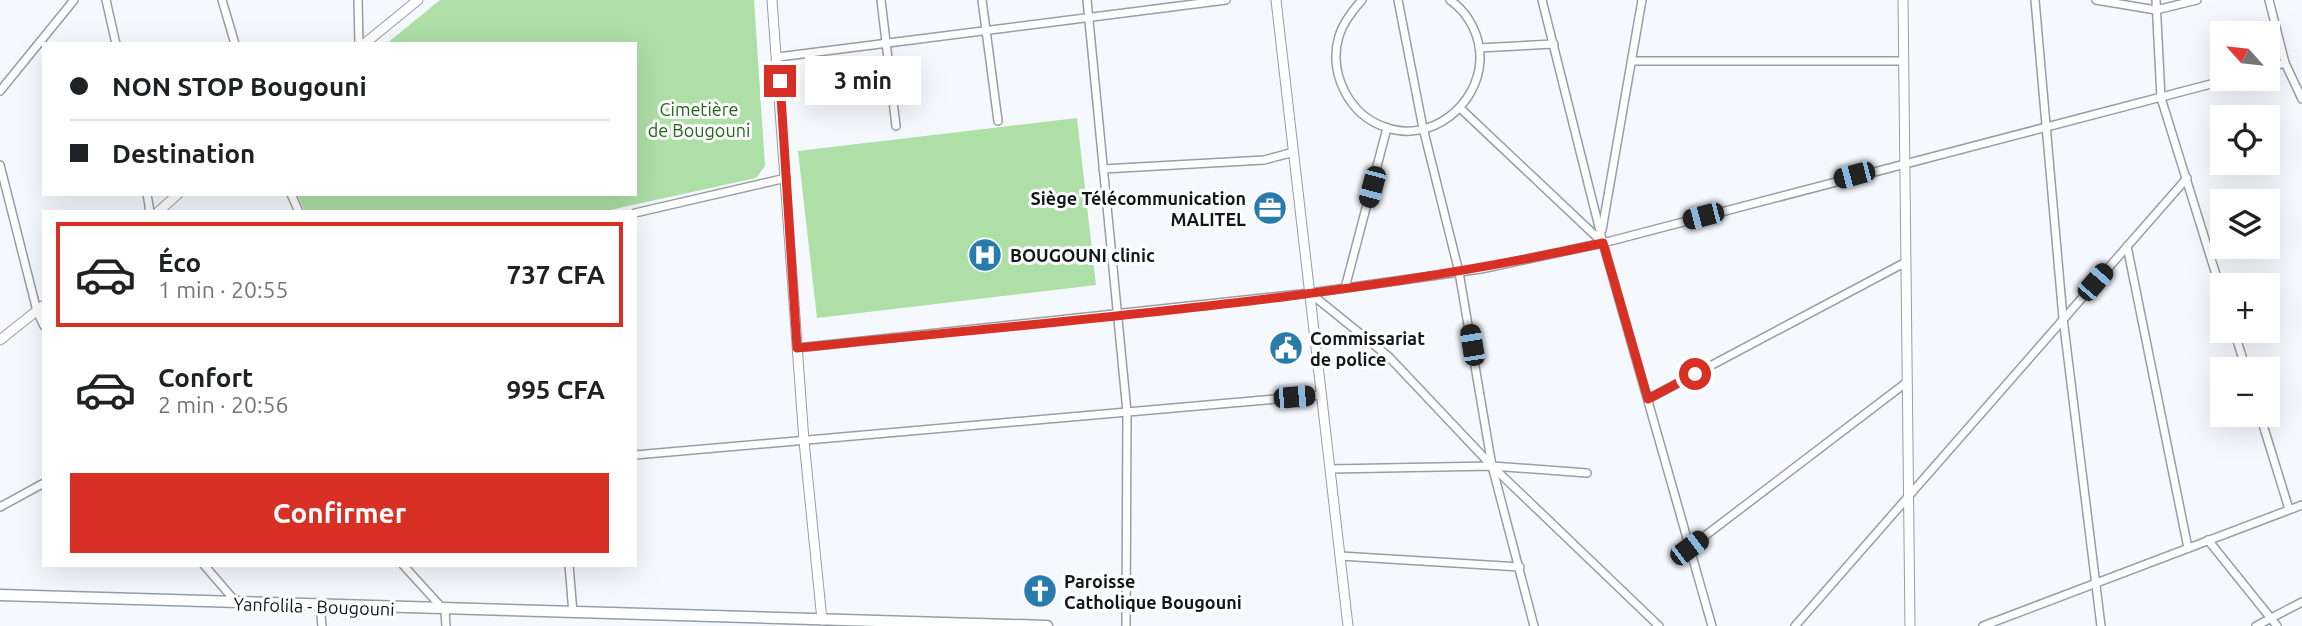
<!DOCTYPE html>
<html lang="fr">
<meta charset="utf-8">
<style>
body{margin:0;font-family:Ubuntu,sans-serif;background:#f2f2f2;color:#202124;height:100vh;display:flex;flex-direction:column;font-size:26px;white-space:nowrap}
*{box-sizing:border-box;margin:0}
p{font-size:23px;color:#757577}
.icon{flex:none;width:38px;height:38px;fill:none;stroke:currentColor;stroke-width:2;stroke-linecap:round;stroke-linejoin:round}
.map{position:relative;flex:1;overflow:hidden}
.details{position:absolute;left:42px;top:210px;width:595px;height:357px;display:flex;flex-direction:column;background:#fff;border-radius:0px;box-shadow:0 7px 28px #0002}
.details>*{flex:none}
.hud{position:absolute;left:42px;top:42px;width:595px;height:154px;border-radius:0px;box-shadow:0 7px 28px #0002;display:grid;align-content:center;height:154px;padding:0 28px;background:#fff}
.needle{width:46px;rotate:297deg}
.tools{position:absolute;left:2210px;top:21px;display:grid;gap:14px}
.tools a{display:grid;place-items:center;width:70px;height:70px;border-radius:0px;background:#fff;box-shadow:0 7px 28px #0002;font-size:35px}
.end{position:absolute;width:32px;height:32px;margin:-16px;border:9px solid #d93025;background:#fff;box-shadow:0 0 0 4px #fff}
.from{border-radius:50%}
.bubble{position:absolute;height:49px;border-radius:0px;background:#fff;box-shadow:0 7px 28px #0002;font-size:23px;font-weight:600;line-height:49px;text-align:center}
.car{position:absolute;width:21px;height:42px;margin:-21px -10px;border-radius:9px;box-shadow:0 0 5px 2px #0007;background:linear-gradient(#222 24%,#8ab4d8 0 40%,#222 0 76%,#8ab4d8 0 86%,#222 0)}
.hud b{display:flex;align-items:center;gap:24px;height:66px;font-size:26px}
.hud b+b{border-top:2px solid #e0e0e0}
.hud i{width:18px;height:18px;background:#202124}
ul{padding:12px 0 0;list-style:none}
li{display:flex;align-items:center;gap:21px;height:105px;margin:0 14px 10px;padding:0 14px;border:4px solid transparent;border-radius:0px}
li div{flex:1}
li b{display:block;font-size:26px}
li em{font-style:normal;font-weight:600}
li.active{border-color:#d93025}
li>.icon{width:63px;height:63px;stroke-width:1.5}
.action{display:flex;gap:14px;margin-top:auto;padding:14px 28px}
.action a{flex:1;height:80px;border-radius:0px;background:#d93025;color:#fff;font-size:28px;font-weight:600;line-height:80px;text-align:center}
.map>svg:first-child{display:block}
.green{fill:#addfa7}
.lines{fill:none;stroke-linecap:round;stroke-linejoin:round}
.minor-casing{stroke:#979ea5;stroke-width:10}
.tertiary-casing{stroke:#979ea5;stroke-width:11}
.primary-casing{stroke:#979ea5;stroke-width:13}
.minor{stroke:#fff;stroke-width:7}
.tertiary{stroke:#fff;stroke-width:9}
.primary{stroke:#fff;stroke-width:10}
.route{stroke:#d93025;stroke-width:9}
.labels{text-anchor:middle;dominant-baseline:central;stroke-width:6;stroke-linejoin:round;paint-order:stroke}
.park-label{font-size:18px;fill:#21681c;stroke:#fff}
.poi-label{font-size:18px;font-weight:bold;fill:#141719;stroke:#fff;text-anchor:start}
.street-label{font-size:18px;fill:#141719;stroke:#fff}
</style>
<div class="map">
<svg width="2302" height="626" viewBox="0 0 2302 626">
<rect width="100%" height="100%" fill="#f5f9fe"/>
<g class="green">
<polygon points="440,0 754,0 765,166 756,178 601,212 305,212 297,194 635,194 635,44 386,44"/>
<polygon points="1077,118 1096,285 817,318 798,151"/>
</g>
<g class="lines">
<g class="minor-casing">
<g id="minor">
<polyline points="106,0 116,44"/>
<polyline points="222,0 235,44"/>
<polyline points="358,0 359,44"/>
<polyline points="881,0 896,126"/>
<polyline points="982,0 998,121"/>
<polyline points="1087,0 1127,412 1126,626"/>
<path d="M1362 0C1353 10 1343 23 1339 36 1328 73 1349 115 1385 127 1430 144 1478 106 1480 60 1481 37 1469 13 1450 0"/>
<polyline points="1398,0 1423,128 1459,272 1492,466 1534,626"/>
<polyline points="1542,0 1603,243 1712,626"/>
<polyline points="2035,0 2063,318 2101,626"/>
<polyline points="2096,0 2156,10 2197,0"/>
<polyline points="2156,0 2161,98 2222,294"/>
<polyline points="2269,0 2285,63 2302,99"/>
<polyline points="1479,48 1554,44"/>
<polyline points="778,57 1226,0"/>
<polyline points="1633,61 1903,61"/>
<polyline points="2268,68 2285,63"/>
<polyline points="0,91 74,0"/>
<polyline points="1460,108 1602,242"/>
<polyline points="0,165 37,311 44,326"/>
<polyline points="1103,169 1264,160 1294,152"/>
<polyline points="147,194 150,212"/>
<polyline points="291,194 299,212"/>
<polyline points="635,213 786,178"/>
<polyline points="1602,230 1642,0"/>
<polyline points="2127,246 2188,548"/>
<polyline points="1345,288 1387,128"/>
<polyline points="1310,293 1389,357 1492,466 1659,626"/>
<polyline points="2234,331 2246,369"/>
<polyline points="797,348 1310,293 1481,269 1603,243 2230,79"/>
<polyline points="1648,399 1906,262"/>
<polyline points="2260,415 2289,509"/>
<polyline points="635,455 1322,395"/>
<polyline points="1331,469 1492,466 1587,473"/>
<polyline points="0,507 44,483"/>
<polyline points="2208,540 2277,626"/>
<polyline points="1689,548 1907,382"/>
<polyline points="1340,556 1520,567"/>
<polyline points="204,565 236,602"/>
<polyline points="403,565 445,611 446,626"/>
<polyline points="569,565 573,613"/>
<polyline points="320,605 322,626"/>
<polyline points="1795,626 2187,178"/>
<polyline points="1983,626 2302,505"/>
<polyline points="2256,626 2302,602"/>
</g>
</g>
<g class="tertiary-casing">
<g id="tertiary">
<polyline points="772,0 804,441 822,620"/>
<polyline points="1276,0 1348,626"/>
<polyline points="1903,0 1910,626"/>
<polyline points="364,44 418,0"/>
<polyline points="158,212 178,194"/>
<polyline points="0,340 44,305"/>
</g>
</g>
<g class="primary-casing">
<polyline id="primary" points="0,595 1047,626"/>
</g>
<use href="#minor" class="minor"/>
<use href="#tertiary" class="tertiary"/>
<use href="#primary" class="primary"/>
</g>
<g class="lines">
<path class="route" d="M780 81 797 348C1066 320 1339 301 1603 243L1648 399 1695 374"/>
</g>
<defs>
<g id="office-disc" transform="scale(1.75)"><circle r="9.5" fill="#297bac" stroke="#fff"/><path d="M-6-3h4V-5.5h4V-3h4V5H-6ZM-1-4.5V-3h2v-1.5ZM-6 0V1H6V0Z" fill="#fff"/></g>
<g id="hospital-disc" transform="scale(1.75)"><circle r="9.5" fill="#297bac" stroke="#fff"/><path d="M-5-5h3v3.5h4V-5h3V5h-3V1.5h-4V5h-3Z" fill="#fff"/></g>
<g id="civic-disc" transform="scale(1.75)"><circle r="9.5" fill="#297bac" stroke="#fff"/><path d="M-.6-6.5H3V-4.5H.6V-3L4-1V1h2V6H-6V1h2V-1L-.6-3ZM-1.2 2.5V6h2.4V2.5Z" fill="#fff"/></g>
<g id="church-disc" transform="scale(1.75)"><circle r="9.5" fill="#297bac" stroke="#fff"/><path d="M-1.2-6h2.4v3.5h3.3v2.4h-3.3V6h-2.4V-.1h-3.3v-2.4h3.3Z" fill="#fff"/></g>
</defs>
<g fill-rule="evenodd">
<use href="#office-disc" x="1270" y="208"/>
<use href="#hospital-disc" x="985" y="255"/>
<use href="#civic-disc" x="1286" y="348"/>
<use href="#church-disc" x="1040" y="591"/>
</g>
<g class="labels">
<g class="park-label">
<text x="699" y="109">Cimetière<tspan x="699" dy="21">de Bougouni</tspan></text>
</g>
<g class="poi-label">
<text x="1246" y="198" text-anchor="end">Siège Télécommunication<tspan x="1246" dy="21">MALITEL</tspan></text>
<text x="1010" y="255">BOUGOUNI clinic</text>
<text x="1310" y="338">Commissariat<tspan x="1310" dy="21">de police</tspan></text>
<text x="1064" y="581">Paroisse<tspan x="1064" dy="21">Catholique Bougouni</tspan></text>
</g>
<g class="street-label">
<text transform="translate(314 606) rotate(2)">Yanfolila - Bougouni</text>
</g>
</g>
</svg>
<div class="tools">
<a><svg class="needle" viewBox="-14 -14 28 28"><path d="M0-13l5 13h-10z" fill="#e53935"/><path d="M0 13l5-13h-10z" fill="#757577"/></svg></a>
<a><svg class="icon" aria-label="locate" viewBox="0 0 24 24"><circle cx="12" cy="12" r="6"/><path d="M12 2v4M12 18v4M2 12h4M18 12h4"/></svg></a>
<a><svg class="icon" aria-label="layers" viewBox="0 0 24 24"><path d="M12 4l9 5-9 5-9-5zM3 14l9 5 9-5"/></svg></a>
<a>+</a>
<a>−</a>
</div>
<i class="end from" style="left:1695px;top:374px"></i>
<i class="end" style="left:780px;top:81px"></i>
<div class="bubble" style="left:805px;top:56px;width:116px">3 min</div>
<i class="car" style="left:1854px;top:175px;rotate:255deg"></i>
<i class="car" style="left:1372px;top:187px;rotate:195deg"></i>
<i class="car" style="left:1703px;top:216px;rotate:255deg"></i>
<i class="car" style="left:2095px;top:282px;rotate:41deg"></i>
<i class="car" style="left:1472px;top:345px;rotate:351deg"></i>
<i class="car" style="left:1294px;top:397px;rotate:85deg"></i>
<i class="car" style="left:1689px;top:548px;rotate:53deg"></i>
<div class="hud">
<b><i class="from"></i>NON STOP Bougouni</b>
<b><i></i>Destination</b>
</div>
<section class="details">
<ul>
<li class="active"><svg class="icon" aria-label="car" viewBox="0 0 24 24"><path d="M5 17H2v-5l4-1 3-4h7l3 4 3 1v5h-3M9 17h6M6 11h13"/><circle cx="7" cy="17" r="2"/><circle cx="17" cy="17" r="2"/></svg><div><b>Éco</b><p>1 min · 20:55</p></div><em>737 CFA</em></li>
<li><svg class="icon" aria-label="car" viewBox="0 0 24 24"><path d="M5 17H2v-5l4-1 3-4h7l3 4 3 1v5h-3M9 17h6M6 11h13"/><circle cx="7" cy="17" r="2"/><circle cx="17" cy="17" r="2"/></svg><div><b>Confort</b><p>2 min · 20:56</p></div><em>995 CFA</em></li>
</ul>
<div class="action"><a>Confirmer</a></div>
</section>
</div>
